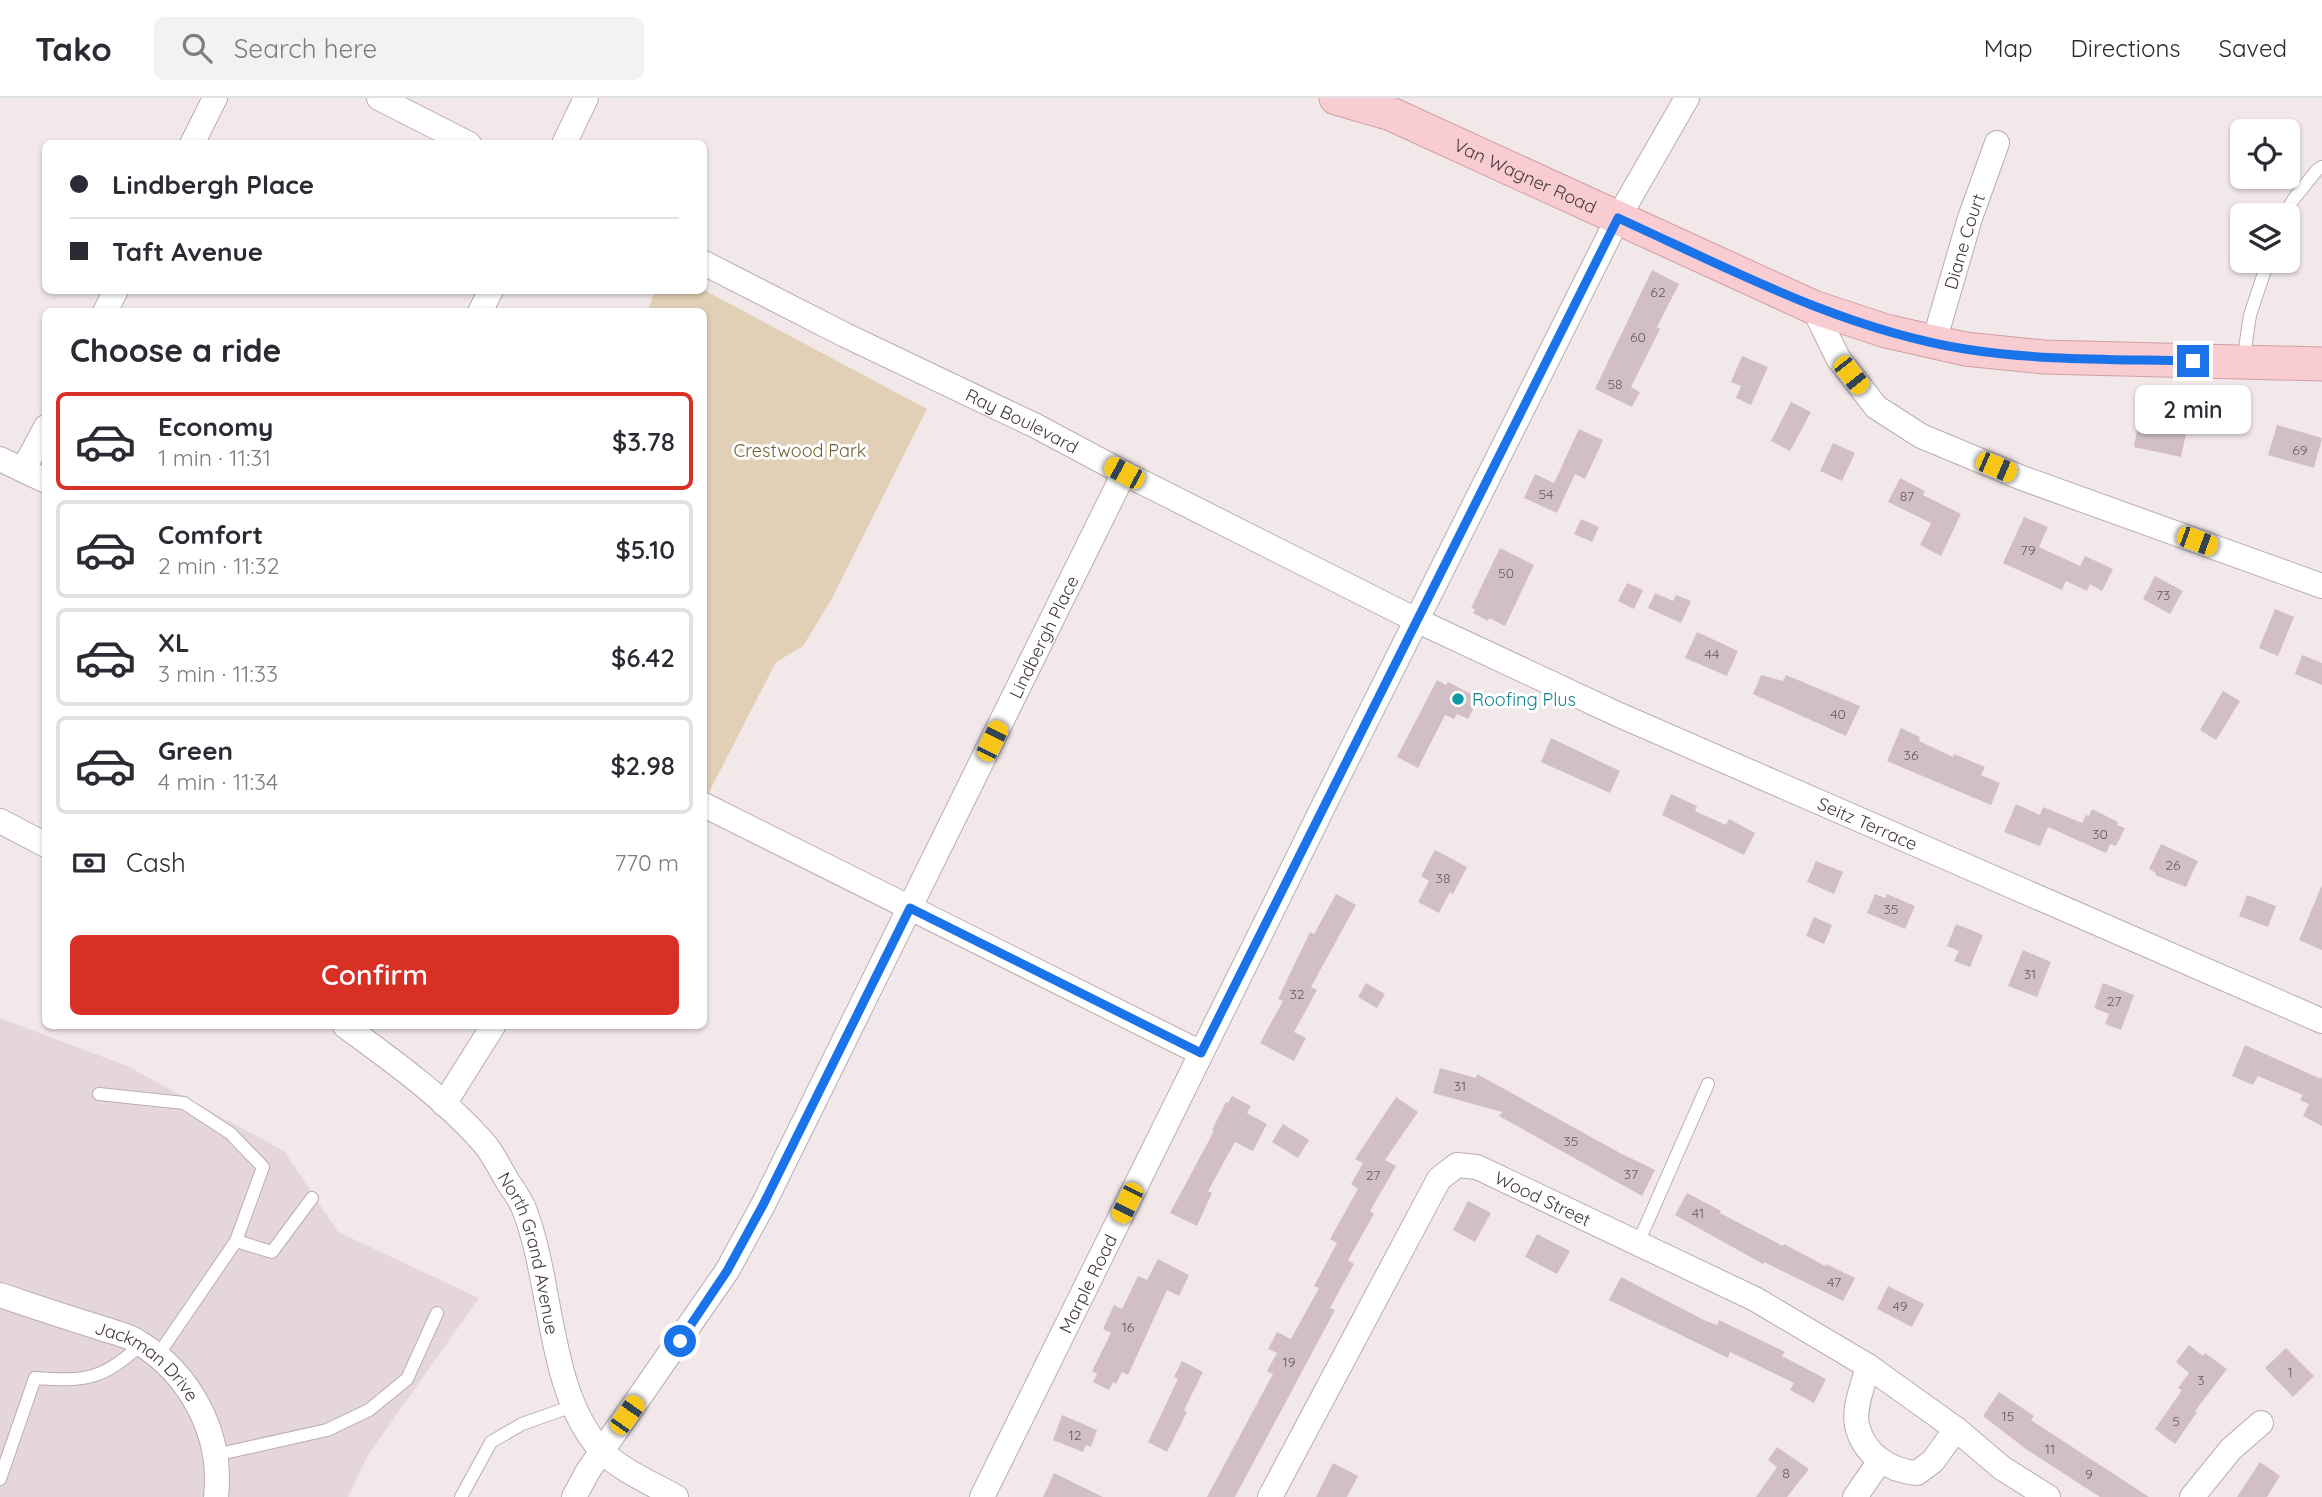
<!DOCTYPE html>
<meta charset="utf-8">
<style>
body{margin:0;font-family:Quicksand,sans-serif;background:#f2f2f3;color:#2b2b33;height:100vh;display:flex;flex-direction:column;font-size:26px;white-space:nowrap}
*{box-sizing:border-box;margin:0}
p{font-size:23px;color:#7c7c81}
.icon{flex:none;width:38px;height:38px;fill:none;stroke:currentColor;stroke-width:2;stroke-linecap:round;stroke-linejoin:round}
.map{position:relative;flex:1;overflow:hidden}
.panel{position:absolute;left:42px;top:210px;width:665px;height:721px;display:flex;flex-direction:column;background:#fff;border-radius:10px;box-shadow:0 2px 5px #0004}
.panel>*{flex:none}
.guide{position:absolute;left:42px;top:42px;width:665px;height:154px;border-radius:10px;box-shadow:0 2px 5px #0004;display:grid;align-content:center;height:154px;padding:0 28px;background:#fff}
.controls{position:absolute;left:2230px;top:21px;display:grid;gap:14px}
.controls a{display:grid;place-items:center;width:70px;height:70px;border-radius:10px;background:#fff;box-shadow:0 2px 5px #0004;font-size:35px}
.end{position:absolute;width:32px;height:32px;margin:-16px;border:9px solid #1a73e8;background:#fff;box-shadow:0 0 0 4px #fff}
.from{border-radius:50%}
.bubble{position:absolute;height:49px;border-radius:10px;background:#fff;box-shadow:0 2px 5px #0004;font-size:23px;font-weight:600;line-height:49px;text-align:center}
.car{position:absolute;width:21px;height:42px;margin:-21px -10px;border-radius:9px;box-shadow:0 0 5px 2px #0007;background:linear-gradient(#f5c518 24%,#345 0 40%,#f5c518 0 76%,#345 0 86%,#f5c518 0)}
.guide b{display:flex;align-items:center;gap:24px;height:66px;font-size:26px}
.guide b+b{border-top:2px solid #e1e1e2}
.guide i{width:18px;height:18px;background:#2b2b33}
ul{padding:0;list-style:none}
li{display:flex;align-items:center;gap:21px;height:98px;margin:0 14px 10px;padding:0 14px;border:4px solid #e1e1e2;border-radius:10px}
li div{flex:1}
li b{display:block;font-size:26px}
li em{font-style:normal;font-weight:600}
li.active{border-color:#d93025}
li>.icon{width:63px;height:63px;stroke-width:1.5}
h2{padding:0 28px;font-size:32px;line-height:84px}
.pay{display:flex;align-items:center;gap:18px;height:77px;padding:0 28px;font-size:26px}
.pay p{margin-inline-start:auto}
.cta{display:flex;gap:14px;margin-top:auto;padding:14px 28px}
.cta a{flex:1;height:80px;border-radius:10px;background:#d93025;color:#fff;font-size:28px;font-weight:600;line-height:80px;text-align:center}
header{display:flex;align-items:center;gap:42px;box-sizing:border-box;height:98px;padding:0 35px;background:#fff;border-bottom:2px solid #e1e1e2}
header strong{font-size:33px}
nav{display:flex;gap:38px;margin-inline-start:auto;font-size:24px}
.search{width:490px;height:63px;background:#f2f2f3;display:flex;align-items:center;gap:18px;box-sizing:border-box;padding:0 24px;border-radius:10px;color:#7c7c81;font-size:26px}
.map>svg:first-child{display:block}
.residential{fill:#e5d7d9}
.green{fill:#e1d0b6}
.building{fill:#d2bfc4}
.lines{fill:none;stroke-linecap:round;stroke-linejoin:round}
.lane-casing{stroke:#bcacaf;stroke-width:14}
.street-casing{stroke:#bcacaf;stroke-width:26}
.secondary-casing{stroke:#cf9fa4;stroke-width:35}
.lane{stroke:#fff;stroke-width:12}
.street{stroke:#fff;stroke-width:24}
.secondary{stroke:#f8ccd0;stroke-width:33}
.route{stroke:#1a73e8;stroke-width:9}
.culture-dot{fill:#0f9aa8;stroke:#fff;stroke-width:2.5}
.labels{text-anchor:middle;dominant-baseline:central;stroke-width:6;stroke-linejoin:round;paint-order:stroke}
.number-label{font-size:14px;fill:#685a5d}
.street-label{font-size:18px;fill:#45383b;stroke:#fff}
.park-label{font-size:18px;fill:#6f6232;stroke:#fff}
.culture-label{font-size:18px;fill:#0d838f;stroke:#fff;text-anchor:start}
</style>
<header>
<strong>Tako</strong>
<div class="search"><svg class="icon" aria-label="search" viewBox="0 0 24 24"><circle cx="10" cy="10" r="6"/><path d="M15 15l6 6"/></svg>Search here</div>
<nav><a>Map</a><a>Directions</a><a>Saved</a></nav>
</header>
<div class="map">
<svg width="2322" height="1399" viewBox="0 0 2322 1399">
<rect width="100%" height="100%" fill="#f2e8ea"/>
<polygon class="residential" points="0,920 127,968 284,1053 338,1134 479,1200 368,1357 348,1399 0,1399"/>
<polygon class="green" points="704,192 927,311 831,502 803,548 776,564 705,702 704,214 647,214 655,193"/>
<g class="building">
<polygon points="1652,172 1679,186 1657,229 1660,231 1631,289 1640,294 1632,309 1595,291"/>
<polygon points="1742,258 1768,269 1751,307 1736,300 1741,288 1731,284"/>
<polygon points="1791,304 1811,314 1790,353 1771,343"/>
<polygon points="2139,321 2187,331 2181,359 2134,349"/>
<polygon points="2277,327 2322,340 2314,370 2268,357"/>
<polygon points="1579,331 1603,342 1585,381 1575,376 1557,415 1524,400 1535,376 1554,385"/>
<polygon points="1833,345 1855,355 1842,383 1820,373"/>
<polygon points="1900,380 1925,393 1923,397 1961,416 1941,458 1920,447 1931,425 1888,404"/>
<polygon points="2024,419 2048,429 2039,449 2080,468 2085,458 2113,471 2102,493 2090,486 2087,493 2066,483 2062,492 2003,465"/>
<polygon points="1581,421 1599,429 1592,444 1574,436"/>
<polygon points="1500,450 1534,467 1505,528 1489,520 1488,523 1473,515 1475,511 1471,510"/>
<polygon points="2155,478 2183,493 2170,516 2143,501"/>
<polygon points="1627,485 1643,492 1634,511 1618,503"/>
<polygon points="1655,495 1673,503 1676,497 1691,503 1681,525 1648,510"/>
<polygon points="2275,511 2294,519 2278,558 2259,550"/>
<polygon points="1697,534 1738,553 1727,578 1685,560"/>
<polygon points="2302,557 2322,565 2322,587 2295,576"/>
<polygon points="1761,577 1783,583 1786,577 1860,608 1846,638 1753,596"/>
<polygon points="1437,582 1446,587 1448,584 1479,600 1468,621 1457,616 1454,621 1445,617 1418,670 1397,659"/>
<polygon points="2223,593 2240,603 2216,642 2200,632"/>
<polygon points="1901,630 1920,639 1919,643 1953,659 1954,656 1985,669 1981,677 2000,685 1991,707 1887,663"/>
<polygon points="1551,640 1620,673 1610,695 1541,664"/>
<polygon points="1671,696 1697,708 1695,713 1726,727 1729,721 1755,735 1744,757 1662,717"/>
<polygon points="2016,706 2040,717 2043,709 2082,725 2086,717 2089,718 2092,711 2118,724 2117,727 2125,730 2116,748 2110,746 2106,755 2048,729 2040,748 2004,734"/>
<polygon points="2161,746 2198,763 2186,789 2155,777 2156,775 2149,771"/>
<polygon points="1435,752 1467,769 1453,796 1450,794 1439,815 1418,804 1429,783 1421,778"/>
<polygon points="1816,763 1843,774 1834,796 1807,784"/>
<polygon points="2322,787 2322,852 2299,842"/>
<polygon points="1336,796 1356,807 1311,889 1317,892 1294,934 1306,940 1294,963 1260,945 1283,903 1278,901 1297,861 1310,834 1314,836"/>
<polygon points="1875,796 1885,800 1887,796 1915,808 1905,831 1867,815"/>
<polygon points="2247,797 2276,808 2268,829 2239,818"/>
<polygon points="1814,819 1832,827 1824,846 1806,838"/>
<polygon points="1956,826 1983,837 1970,869 1954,863 1959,853 1947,848"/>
<polygon points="2023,852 2051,864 2037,899 2008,888"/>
<polygon points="1366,885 1385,896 1377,910 1358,899"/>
<polygon points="2103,885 2134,897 2121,932 2105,926 2109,916 2094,910"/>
<polygon points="2245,947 2321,981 2322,979 2322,1028 2303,1018 2309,1006 2300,1002 2303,997 2258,978 2253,987 2232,978"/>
<polygon points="1440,970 1476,980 1477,976 1620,1055 1655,1072 1642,1098 1499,1018 1502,1014 1433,995"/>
<polygon points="1232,998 1251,1008 1247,1015 1267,1026 1253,1053 1235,1044 1208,1093 1212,1095 1197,1128 1170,1115 1214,1033 1212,1032 1226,1004 1228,1005"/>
<polygon points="1396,999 1418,1014 1385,1062 1396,1068 1370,1113 1374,1116 1348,1162 1354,1166 1330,1210 1335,1212 1235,1399 1207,1399 1273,1276 1267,1273 1277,1255 1268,1251 1277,1234 1291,1241 1319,1190 1314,1188 1337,1145 1330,1141 1358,1091 1351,1086 1363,1065 1355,1061"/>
<polygon points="1283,1026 1309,1042 1298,1060 1272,1044"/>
<polygon points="1687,1095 1721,1113 1720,1115 1783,1148 1784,1146 1825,1168 1826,1166 1855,1180 1843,1203 1764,1164 1763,1166 1675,1117"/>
<polygon points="1468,1103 1491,1115 1475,1144 1453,1132"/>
<polygon points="1537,1136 1570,1153 1557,1176 1525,1159"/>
<polygon points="1158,1161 1189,1177 1179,1198 1167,1192 1128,1277 1122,1274 1116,1286 1113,1284 1109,1292 1093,1284 1097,1276 1092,1273 1111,1235 1103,1231 1114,1207 1122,1211 1138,1178 1147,1182"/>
<polygon points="1621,1179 1704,1222 1717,1227 1719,1222 1785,1254 1782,1258 1826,1281 1814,1305 1790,1292 1794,1285 1730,1254 1728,1260 1609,1202"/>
<polygon points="1888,1188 1924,1206 1912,1229 1877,1211"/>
<polygon points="2189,1247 2203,1258 2205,1255 2227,1271 2195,1313 2197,1314 2175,1346 2155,1331 2182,1292 2178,1290 2189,1275 2176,1264"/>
<polygon points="2286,1250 2314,1278 2293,1299 2265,1270"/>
<polygon points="1182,1263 1203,1274 1184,1312 1187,1314 1167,1354 1148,1344 1178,1281 1174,1279"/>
<polygon points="1999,1294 2034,1318 2031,1322 2149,1399 2100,1399 2026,1351 1983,1318"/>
<polygon points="1062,1317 1097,1332 1091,1349 1086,1347 1083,1354 1053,1342"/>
<polygon points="1777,1349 1809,1371 1787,1399 1756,1399 1777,1369 1768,1362"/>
<polygon points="2260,1364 2280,1378 2267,1399 2237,1399"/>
<polygon points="1333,1365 1358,1378 1347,1399 1316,1399"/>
<polygon points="1054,1375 1103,1399 1043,1399"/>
</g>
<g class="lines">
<g class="lane-casing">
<g id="lane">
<polyline points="2284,117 2293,102 2317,72 2322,69"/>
<polyline points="2243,264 2250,217 2268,163"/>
<polyline points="99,996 184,1005 230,1035 263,1069 236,1143 158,1257"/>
<polyline points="236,1143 272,1154 312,1100"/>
<polyline points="1638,1145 1708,986"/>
<polyline points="215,1357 327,1332 369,1312 407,1281 437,1215"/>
<path d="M0 1381 35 1280C88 1284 102 1281 142 1246"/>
<polyline points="461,1399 491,1344 522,1326 573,1308"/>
</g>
</g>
<g class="street-casing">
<g id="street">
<polyline points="379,0 469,46"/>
<polyline points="192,46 215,0"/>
<polyline points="564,46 586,0"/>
<path id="s1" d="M704 165 845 237 1036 328 1124 375 1416 522 1617 616 2322 923"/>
<polyline points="1813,209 1838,260 1876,309 1921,338 2022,380 2322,488"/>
<polyline points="105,214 116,192"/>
<polyline points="480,214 491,192"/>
<path id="s2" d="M1934 244 1970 120 1997 45"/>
<polyline points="0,361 46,383"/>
<polyline points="23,372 46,329"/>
<polyline points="704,707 1201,955"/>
<polyline points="0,723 46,747"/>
<path id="s3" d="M345 928C393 963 443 999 483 1044 493 1055 500 1071 508 1084 513 1092 521 1102 524 1111 553 1184 547 1291 600 1351 618 1371 653 1386 676 1399"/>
<polyline points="444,1006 493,928"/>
<path id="s4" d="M0 1197C33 1208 65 1219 98 1229 111 1234 127 1236 138 1244 191 1276 223 1337 216 1399"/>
<path d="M1868 1268C1864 1285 1853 1310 1857 1327 1863 1356 1890 1373 1917 1375L1933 1363 1956 1331"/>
<path id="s5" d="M574 1399 588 1373 727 1173 763 1107 1124 375"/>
<path id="s6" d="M982 1399 1328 699 1618 120 1687 0"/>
<path id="s7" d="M1270 1399 1439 1081 1457 1067 1477 1069 1755 1201 1868 1268 1956 1331 2002 1370 2048 1399"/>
<polyline points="1855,1399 1880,1363"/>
<polyline points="2192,1399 2231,1351 2261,1325"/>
</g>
</g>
<g class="secondary-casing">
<g id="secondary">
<path id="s8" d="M1336 0 1391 16 1813 209 1886 233 1965 251 2044 259 2322 266"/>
</g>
</g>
<use href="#lane" class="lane"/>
<use href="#street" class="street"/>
<use href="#secondary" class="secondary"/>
</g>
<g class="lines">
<path class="route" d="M680 1243 727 1173 763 1107 910 810 1201 955 1618 120C1730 171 1842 231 1965 251 2040 263 2118 261 2193 263"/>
</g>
<circle class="culture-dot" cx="1458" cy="601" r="7"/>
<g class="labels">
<g class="number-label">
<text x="1658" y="194">62</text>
<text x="1638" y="239">60</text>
<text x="1615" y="286">58</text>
<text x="2300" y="352">69</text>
<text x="1546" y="396">54</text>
<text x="1907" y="398">87</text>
<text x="2028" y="452">79</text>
<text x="1506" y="475">50</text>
<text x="2163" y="497">73</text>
<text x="1712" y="556">44</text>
<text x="1838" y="616">40</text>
<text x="1911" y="657">36</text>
<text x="2100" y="736">30</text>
<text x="2173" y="767">26</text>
<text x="1443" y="780">38</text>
<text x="1891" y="811">35</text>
<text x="2030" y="876">31</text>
<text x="1297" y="896">32</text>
<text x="2114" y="903">27</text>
<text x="1460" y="988">31</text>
<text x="1571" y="1043">35</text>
<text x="1631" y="1076">37</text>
<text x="1373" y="1077">27</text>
<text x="1698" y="1115">41</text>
<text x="1834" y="1184">47</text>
<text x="1900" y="1208">49</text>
<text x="1128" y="1229">16</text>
<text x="1289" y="1264">19</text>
<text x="2290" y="1274">1</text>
<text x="2201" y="1282">3</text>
<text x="2008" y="1318">15</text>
<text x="2176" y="1323">5</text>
<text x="1075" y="1337">12</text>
<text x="2050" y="1351">11</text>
<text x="1786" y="1375">8</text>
<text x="2089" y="1376">9</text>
</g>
<g class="street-label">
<text stroke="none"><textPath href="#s8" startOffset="205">Van Wagner Road</textPath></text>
<text stroke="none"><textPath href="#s2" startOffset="105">Diane Court</textPath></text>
<text stroke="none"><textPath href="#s1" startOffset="355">Ray Boulevard</textPath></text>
<text stroke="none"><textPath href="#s5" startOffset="982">Lindbergh Place</textPath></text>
<text stroke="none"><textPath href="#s1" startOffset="1292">Seitz Terrace</textPath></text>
<text stroke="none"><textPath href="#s7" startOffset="476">Wood Street</textPath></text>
<text stroke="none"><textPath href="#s3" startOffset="303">North Grand Avenue</textPath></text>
<text stroke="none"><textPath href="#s6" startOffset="238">Marple Road</textPath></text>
<text stroke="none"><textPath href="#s4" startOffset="164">Jackman Drive</textPath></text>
</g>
<g class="park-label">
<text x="800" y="352">Crestwood Park</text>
</g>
<g class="culture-label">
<text x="1472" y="601">Roofing Plus</text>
</g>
</g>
</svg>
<div class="controls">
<a><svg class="icon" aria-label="locate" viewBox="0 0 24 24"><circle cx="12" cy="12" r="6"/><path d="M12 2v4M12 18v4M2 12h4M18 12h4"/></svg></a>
<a><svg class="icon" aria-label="layers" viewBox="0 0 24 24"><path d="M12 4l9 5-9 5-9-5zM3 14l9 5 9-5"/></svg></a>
</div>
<i class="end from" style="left:680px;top:1243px"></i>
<i class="end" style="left:2193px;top:263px"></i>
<div class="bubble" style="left:2135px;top:287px;width:116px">2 min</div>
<i class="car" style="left:1851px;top:277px;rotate:142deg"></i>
<i class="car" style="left:1996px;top:369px;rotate:113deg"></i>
<i class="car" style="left:1124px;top:375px;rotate:298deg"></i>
<i class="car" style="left:2197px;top:443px;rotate:110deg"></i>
<i class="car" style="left:992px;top:643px;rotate:26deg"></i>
<i class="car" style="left:1127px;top:1105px;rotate:206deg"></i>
<i class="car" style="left:627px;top:1317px;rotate:35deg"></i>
<div class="guide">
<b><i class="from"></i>Lindbergh Place</b>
<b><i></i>Taft Avenue</b>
</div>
<section class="panel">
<h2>Choose a ride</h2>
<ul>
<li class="active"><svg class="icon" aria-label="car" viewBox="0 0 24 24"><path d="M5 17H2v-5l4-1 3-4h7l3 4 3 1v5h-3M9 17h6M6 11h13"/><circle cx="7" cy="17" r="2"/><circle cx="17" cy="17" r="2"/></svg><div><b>Economy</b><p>1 min · 11:31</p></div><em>$3.78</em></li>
<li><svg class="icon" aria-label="car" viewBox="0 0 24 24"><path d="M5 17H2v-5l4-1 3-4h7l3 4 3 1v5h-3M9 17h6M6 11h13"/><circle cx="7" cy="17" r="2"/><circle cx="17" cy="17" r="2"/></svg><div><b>Comfort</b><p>2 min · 11:32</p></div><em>$5.10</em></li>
<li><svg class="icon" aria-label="car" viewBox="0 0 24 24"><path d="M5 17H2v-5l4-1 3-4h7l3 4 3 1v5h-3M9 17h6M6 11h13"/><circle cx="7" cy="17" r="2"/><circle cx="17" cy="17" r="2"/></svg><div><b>XL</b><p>3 min · 11:33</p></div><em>$6.42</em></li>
<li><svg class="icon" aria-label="car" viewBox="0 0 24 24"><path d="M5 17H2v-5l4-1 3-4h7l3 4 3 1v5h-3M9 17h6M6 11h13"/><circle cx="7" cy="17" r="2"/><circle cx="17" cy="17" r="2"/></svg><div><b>Green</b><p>4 min · 11:34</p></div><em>$2.98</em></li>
</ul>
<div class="pay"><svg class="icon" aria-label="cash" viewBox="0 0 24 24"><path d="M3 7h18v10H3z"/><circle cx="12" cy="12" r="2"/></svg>Cash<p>770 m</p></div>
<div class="cta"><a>Confirm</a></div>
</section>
</div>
